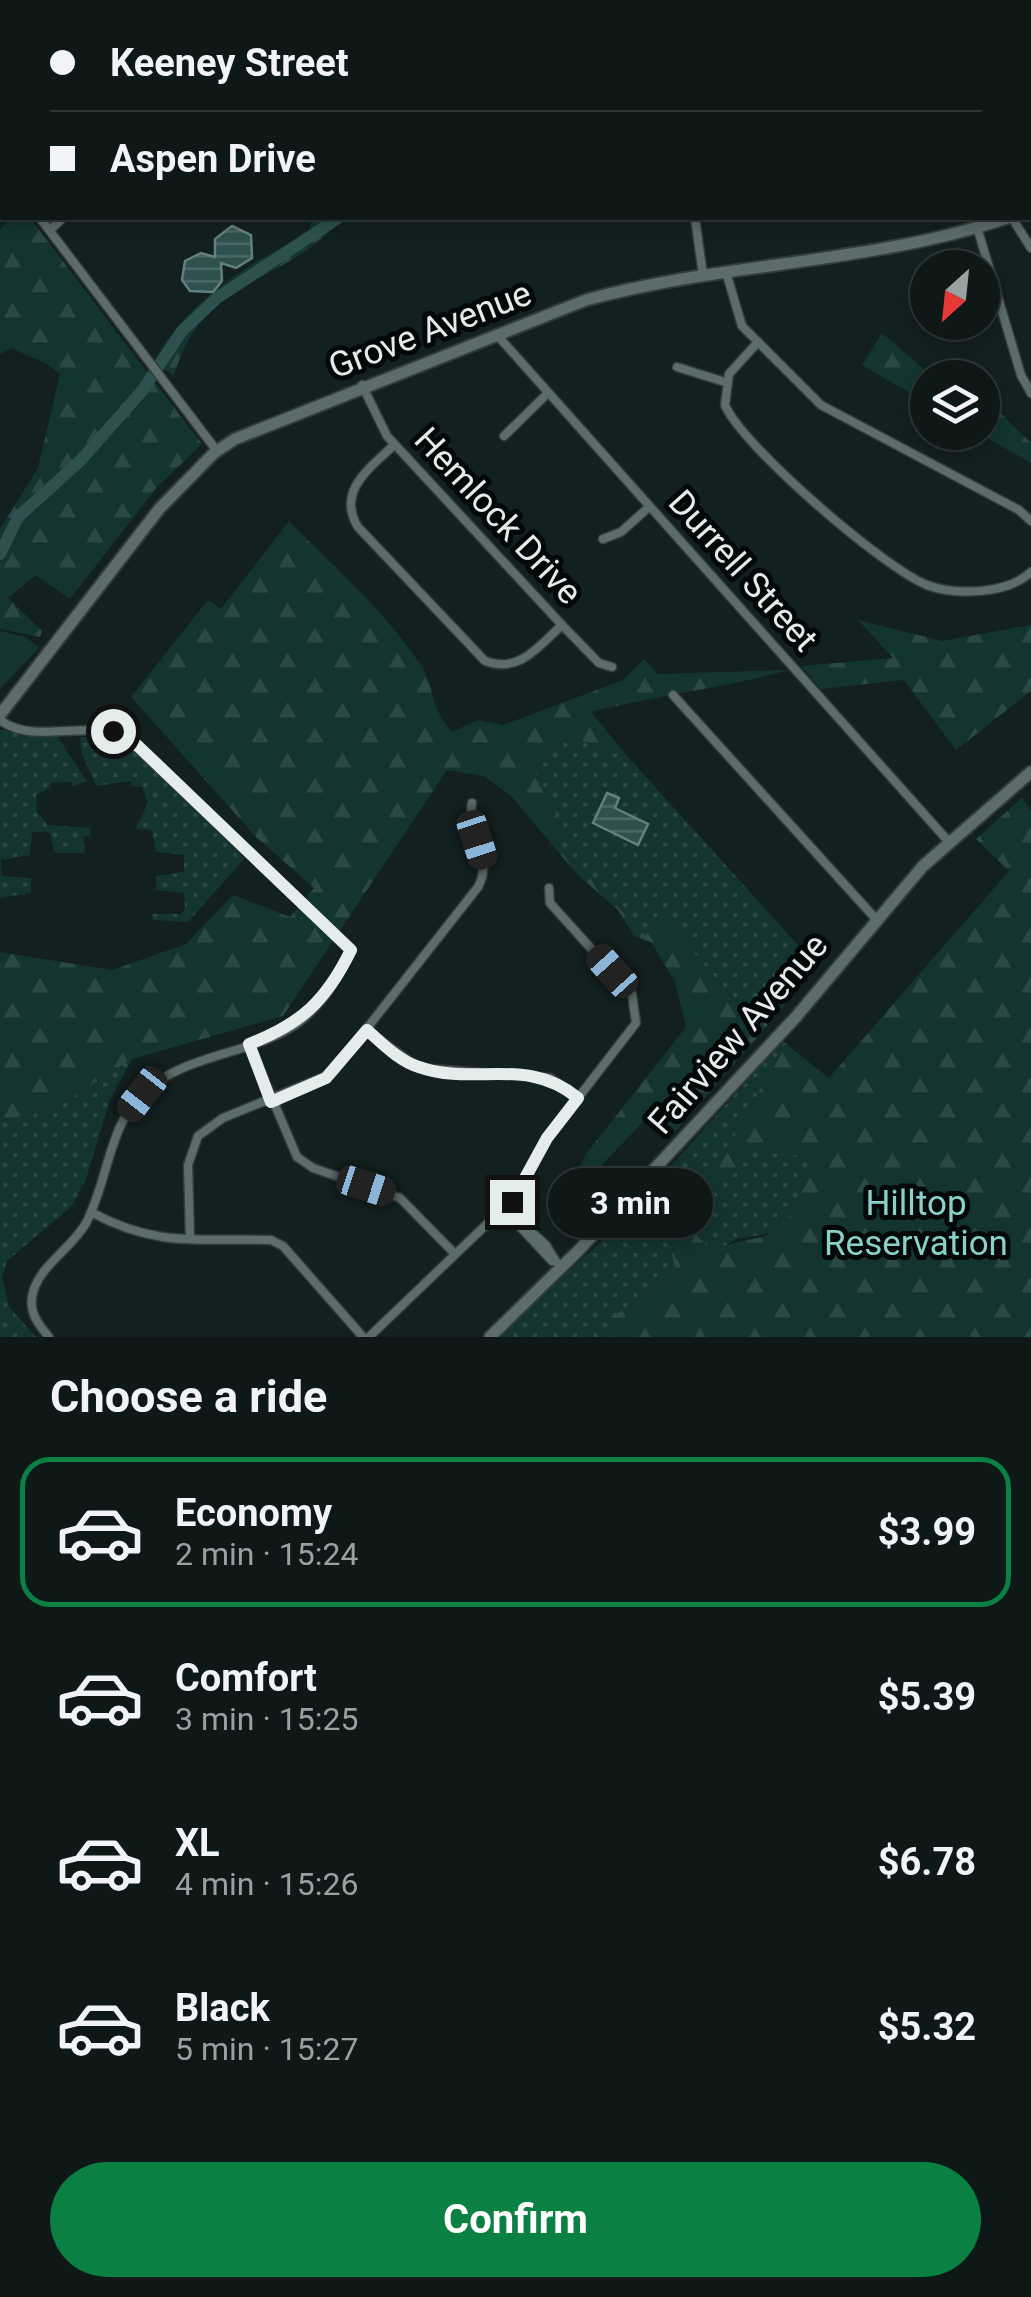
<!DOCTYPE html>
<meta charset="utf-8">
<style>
body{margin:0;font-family:Roboto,sans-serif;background:#1c2524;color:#f1f3f6;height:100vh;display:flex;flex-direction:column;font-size:38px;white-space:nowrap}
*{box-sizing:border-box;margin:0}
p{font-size:32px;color:#9ba0a1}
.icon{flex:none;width:55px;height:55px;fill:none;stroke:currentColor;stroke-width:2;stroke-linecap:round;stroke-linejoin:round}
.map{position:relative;height:1337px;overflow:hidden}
.details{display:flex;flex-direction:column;background:#0e1817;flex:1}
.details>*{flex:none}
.hud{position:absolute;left:0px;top:0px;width:1032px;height:220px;box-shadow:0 5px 15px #0003,0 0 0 2px #2e3736;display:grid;align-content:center;height:220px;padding:0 50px;background:#0e1817}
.needle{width:65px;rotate:207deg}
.fabs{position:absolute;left:910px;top:250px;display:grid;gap:20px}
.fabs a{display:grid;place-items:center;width:90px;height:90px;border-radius:50%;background:#0e1817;box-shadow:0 5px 15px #0003,0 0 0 2px #2e3736;font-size:50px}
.end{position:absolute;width:45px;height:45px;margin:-22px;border:12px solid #e4edec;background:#111;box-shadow:0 0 0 5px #111}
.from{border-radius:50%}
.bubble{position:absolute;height:70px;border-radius:35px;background:#0e1817;box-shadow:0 5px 15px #0003,0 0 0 2px #2e3736;font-size:32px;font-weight:700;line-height:70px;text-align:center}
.car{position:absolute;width:30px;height:60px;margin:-30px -15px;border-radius:12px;box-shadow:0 0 8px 2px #0007;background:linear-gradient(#222 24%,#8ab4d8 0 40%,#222 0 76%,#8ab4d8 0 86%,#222 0)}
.hud b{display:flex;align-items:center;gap:35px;height:95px;font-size:38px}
.hud b+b{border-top:2px solid #2e3736}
.hud i{width:25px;height:25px;background:#f1f3f6}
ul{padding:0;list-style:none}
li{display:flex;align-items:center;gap:30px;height:150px;margin:0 20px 15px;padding:0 30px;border:5px solid transparent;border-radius:30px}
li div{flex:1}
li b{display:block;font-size:38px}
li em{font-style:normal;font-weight:700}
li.on{border-color:#0b8043}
li>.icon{width:90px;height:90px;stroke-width:1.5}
h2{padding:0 50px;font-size:45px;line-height:120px}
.primary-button{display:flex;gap:20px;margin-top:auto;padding:20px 50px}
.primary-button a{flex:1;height:115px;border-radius:60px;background:#0b8043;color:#fff;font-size:40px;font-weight:700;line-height:115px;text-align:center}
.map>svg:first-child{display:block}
.green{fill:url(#green-dots)}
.forest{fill:url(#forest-firs)}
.pitch{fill:#133431}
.water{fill:url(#water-rules);stroke:#63807d;stroke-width:2.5}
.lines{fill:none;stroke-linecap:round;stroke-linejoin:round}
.river{stroke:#2c514e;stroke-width:12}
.street-casing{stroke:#333c3a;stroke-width:11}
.secondary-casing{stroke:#333c3a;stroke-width:15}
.street{stroke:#5b6c6a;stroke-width:8}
.secondary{stroke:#5b6c6a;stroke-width:11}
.route{stroke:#e4edec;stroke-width:12}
.labels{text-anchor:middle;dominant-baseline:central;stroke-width:10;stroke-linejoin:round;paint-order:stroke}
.street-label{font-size:35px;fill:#e4edec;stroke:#040808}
.park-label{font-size:35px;fill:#89d1ca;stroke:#040808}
</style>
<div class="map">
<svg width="1031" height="1337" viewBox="0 0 1031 1337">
<defs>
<pattern id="green-dots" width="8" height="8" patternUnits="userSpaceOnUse" patternTransform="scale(2.5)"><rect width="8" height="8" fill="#133431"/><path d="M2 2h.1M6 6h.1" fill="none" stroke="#2a4845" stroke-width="1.8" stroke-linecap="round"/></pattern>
<pattern id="forest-firs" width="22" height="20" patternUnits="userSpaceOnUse" patternTransform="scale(2.5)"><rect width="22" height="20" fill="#133431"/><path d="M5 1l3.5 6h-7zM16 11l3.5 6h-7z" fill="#2a4845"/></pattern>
<pattern id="water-rules" width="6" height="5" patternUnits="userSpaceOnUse" patternTransform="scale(2.5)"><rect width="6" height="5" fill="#2c514e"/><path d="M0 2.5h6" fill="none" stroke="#4a6a68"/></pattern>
</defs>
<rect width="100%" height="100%" fill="#12201f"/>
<g class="green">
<polygon points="0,730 56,735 87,781 72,787 71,782 50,783 50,788 36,795 37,812 48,825 90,828 90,836 83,837 85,853 54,853 50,832 32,832 30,855 1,860 2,876 31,878 31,893 0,898"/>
<polygon points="568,736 628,757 816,965 762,1032 664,919 646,936 559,846 558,813 533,769"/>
<polygon points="80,737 120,739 133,747 245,858 188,922 153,920 151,914 180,914 185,909 184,893 156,890 156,876 184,872 184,855 156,852 152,830 135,829 148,803 142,787 132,786 131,781 96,786 81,752"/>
<polygon points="1016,811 1031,822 1031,1337 672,1337 773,1233 737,1239 713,1252 689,1229 669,1238 676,1272 657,1290 607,1320 614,1337 498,1337 614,1229 783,1041 829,1079 833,1090 1018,871 983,837"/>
<polygon points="132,1059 110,1100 86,1179 72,1206 7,1261 2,1278 9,1307 36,1337 0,1337 0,1121 54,1109"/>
</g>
<g class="forest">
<polygon points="12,218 30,218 202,444 157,487 70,599 36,575 8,598 42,631 40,637 0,629 0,529 38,468 60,374 47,364 11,348 0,354 0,229"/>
<path d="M312 218H342C287 285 201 276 174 376L154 362C183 305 251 260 308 235Z"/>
<polygon points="882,333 933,377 928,378 927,403 862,365"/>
<polygon points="983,396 1031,443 1031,463 979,433 982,432"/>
<path d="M289 521C333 566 385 611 420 664 436 688 428 705 452 732L478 720 503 725 623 680 644 659 658 674 789 670C724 688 657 695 591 712L628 757 568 736 533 769 559 813V846L645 935 664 918 762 1032 676 1131 653 1112 580 1187 573 1180 586 1154 686 1027 675 982 651 942 634 936 618 910 577 874 511 796 484 776 447 770 283 1016 132 1059 54 1109 0 1121V952L112 970 186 944 233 895 290 917 314 888 256 837 131 697 208 600 221 609Z"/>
<polygon points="858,620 942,641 1031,625 1031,691 956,750 904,680 821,689 801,666 893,658"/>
<path d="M1022 798 1031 810V1337H614L606 1320 657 1290 676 1272 668 1238 689 1229 713 1251C736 1239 754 1241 773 1233 795 1223 803 1177 810 1157L753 1151 721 1186 713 1175 785 1044 829 1078 1009 871 976 839Z"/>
</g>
<polygon class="pitch" points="0,631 26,637 39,648 0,689"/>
<g class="water">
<polygon points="232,226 251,235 252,258 236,268 221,263 222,281 213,292 190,291 182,280 185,261 201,253 215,257 215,239"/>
<polygon points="607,793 619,798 615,808 648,824 638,845 593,823"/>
</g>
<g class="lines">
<g class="river">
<polyline points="581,2 583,0"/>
<polyline points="0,554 18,517 80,461 142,391 182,331 217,298 338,218"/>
</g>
<g class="street-casing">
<g id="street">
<polyline points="133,0 135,2"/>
<polyline points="156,2 158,0"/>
<polyline points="359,2 361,0"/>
<polyline points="686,2 708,2"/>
<polyline points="0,11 2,14"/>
<polyline points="0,152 2,149"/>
<polyline points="0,170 2,173"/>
<polyline points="40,218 217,451"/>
<polyline points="695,218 703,275"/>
<polyline points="1012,218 1031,248"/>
<polyline points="977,227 1021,375 1031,393"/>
<polyline points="50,230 63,218"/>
<polyline points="726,272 742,326 821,405 1019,510 1031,521"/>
<polyline points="497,335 949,842"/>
<path d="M758 342 729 374 725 405C742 446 885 569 927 585 956 596 1008 594 1031 572"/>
<polyline points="677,367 725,382"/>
<polyline points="362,385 387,436 562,625 599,663 612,667"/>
<polyline points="504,436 547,394"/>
<path d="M394 445C370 468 336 491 358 527L485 661C519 674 539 646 562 625"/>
<polyline points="603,539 621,532 649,507"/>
<polyline points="673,695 875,918"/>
<path d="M0 720C34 746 88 718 127 738L351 950C338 978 318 1012 290 1028 245 1055 185 1055 144 1092 108 1126 108 1182 86 1223 72 1248 44 1262 34 1289 27 1309 36 1322 49 1337"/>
<polyline points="367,1031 419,1068 550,1078 578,1098"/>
<polyline points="249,1044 297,1157 313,1168 400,1198 455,1254"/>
<polyline points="505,1208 546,1245 560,1268"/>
<path d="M91 1212C157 1248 199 1238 271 1240L283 1246 363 1337"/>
<polyline points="510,1216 552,1261"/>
<path d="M190 1239 188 1165 198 1136 223 1118 331 1074 478 887C494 859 467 832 472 803"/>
<polyline points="369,1337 511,1201 547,1138 636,1023 632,994 550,903 549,888"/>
</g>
</g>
<g class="secondary-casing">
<g id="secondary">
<polyline points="1030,207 1031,207"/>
<path d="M0 715 160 508 214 453 235 439 586 300C724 262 871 264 1007 218"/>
<polyline points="490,1337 578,1251 795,1018 923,866 1031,772"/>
</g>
</g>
<use href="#street" class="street"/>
<use href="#secondary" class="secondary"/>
</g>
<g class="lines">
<path class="route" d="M113 731 138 746 351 950C326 1001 301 1024 249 1044L271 1102 326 1078 367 1030C383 1044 399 1061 419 1067 475 1087 525 1055 578 1098L547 1138 512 1202"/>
</g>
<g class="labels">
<g class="street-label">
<text transform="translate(430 330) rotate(-21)">Grove Avenue</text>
<text transform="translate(498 516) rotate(47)">Hemlock Drive</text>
<text transform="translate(743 571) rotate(48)">Durrell Street</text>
<text transform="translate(738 1034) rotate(-49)">Fairview Avenue</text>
</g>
<g class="park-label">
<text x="916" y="1203">Hilltop<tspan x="916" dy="40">Reservation</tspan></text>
</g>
</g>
</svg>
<div class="fabs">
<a><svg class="needle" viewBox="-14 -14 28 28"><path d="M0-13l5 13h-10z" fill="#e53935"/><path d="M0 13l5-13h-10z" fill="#9ba0a1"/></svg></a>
<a><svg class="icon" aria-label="layers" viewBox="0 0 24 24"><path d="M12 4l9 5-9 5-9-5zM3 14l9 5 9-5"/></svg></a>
</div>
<i class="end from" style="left:113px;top:731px"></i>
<i class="end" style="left:512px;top:1202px"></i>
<div class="bubble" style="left:548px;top:1168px;width:165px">3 min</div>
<i class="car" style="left:477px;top:840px;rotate:162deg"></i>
<i class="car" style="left:612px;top:971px;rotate:318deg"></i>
<i class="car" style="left:142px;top:1094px;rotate:218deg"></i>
<i class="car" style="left:366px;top:1186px;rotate:108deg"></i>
<div class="hud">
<b><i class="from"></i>Keeney Street</b>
<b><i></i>Aspen Drive</b>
</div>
</div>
<section class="details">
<h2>Choose a ride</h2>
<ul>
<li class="on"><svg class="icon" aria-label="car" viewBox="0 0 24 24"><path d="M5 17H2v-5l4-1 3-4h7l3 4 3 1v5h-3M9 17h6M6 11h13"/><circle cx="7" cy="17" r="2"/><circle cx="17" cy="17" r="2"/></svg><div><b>Economy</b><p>2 min · 15:24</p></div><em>$3.99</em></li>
<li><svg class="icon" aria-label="car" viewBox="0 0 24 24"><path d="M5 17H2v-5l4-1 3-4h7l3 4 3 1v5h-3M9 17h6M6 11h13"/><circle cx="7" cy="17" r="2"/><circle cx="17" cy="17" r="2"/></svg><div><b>Comfort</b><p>3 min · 15:25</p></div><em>$5.39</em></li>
<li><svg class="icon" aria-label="car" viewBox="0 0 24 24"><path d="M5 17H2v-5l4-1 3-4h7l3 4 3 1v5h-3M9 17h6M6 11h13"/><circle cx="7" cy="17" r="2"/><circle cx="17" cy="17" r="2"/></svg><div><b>XL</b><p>4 min · 15:26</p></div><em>$6.78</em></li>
<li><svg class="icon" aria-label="car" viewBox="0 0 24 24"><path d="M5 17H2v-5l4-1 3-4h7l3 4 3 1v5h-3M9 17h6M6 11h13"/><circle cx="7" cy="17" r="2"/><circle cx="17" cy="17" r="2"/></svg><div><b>Black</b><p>5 min · 15:27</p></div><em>$5.32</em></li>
</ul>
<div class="primary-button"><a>Confirm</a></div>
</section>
